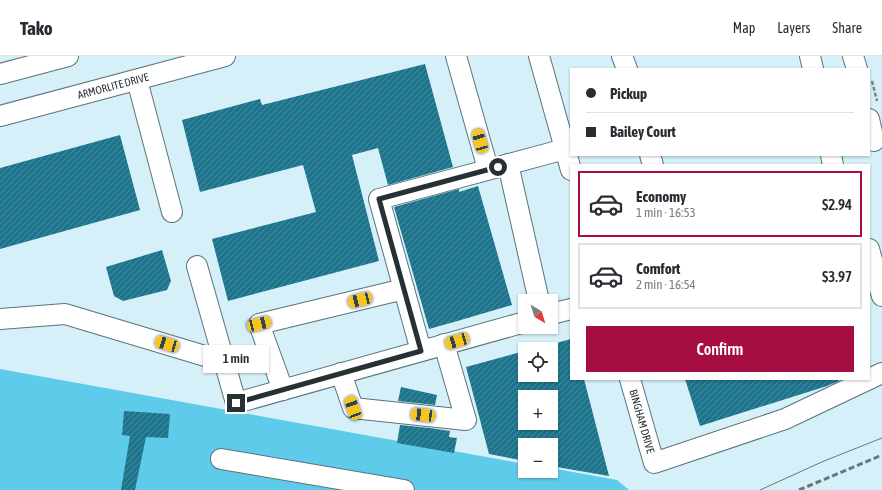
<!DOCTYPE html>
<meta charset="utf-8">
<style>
body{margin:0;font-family:"Asap Condensed",sans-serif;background:#f7f7f7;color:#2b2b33;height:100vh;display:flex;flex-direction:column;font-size:15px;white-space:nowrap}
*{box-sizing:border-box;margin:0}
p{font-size:13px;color:#7c7c81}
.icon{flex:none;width:22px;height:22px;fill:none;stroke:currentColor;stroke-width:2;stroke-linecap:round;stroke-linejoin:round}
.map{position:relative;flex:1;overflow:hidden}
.sheet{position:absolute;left:570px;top:108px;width:300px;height:216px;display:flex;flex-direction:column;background:#fff;border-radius:0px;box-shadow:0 1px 3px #0004}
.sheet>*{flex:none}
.banner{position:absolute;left:570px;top:12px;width:300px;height:88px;border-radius:0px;box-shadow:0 1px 3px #0004;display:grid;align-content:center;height:88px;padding:0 16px;background:#fff}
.needle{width:26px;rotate:142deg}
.tools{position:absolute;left:518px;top:238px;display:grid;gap:8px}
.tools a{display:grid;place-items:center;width:40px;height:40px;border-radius:0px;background:#fff;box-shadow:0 1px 3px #0004;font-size:20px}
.end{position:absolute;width:18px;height:18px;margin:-9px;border:5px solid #273134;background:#fff;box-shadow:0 0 0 2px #fff}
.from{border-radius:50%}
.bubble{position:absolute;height:28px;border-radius:0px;background:#fff;box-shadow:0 1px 3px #0004;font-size:13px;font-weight:600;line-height:28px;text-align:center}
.car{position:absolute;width:12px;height:24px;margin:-12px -6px;border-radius:5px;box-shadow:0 0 3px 1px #0007;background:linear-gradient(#f5c518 24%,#345 0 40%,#f5c518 0 76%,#345 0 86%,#f5c518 0)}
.banner b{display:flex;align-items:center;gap:14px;height:38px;font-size:15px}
.banner b+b{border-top:1px solid #e1e1e2}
.banner i{width:10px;height:10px;background:#2b2b33}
ul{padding:7px 0 0;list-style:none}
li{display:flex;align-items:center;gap:12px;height:66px;margin:0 8px 6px;padding:0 8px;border:2px solid #e1e1e2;border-radius:0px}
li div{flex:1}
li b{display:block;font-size:15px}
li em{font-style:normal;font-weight:600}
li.on{border-color:#a60e43}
li>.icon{width:36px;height:36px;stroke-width:1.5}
.action{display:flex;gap:8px;margin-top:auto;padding:8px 16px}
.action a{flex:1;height:46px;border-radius:0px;background:#a60e43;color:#fff;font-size:16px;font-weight:600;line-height:46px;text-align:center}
header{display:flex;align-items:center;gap:24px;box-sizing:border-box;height:56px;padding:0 20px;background:#fff;border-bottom:1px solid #e1e1e2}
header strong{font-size:19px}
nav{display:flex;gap:22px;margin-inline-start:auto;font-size:14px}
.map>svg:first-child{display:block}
.garden{fill:#5fcbea}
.building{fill:url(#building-hatch);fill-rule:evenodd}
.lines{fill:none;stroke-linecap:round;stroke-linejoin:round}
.minor-casing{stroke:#5b737b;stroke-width:22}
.path{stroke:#76888d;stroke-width:2.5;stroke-dasharray:4 2;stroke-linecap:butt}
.minor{stroke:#fff;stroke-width:20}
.tram{stroke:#67777c;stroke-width:1}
.rail{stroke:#67777c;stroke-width:3;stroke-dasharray:6 3;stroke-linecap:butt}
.route{stroke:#273134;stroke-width:5}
.labels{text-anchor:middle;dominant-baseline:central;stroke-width:4;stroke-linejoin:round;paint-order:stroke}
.street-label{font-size:11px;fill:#273134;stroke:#d5f0f8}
</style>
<header>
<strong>Tako</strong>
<nav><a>Map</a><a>Layers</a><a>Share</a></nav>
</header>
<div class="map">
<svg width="882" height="434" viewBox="0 0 882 434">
<defs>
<pattern id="building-hatch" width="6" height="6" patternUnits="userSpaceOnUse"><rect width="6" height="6" fill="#1c758c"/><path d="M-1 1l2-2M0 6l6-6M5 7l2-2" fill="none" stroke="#4d8c9c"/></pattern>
</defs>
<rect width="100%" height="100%" fill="#d5f0f8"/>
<polygon class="garden" points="0,313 525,408 525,415 551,415 551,412 617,424 629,434 0,434"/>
<g class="building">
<polygon points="425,8 453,111 388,129 378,92 352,99 379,205 228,245 212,183 316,156 303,109 200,136 182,64 260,43 262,49"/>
<polygon points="120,79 140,154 0,193 0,112"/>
<polygon points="478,130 512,249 454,266 454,265 454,266 429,273 394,151 459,133 459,136"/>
<polygon points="162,194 171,225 167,234 123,245 114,240 106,211"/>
<path d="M571 283V323H584L609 420 551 410V389H525V405L489 398 466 311 525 295V319H551V293H534ZM525 341H551V367H525Z"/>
<polygon points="685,323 838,323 839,325 827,330 700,370"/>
<polygon points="401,331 437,339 435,349 398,345"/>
<polygon points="124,355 170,358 168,382 146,381 135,434 121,434 130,380 122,379"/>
<polygon points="400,369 430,372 450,375 449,381 457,382 454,397 397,387"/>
</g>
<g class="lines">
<g class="minor-casing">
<g id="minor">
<polyline points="456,0 488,113"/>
<polyline points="539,0 571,114"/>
<polyline points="622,0 627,13"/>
<polyline points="810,0 813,13"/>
<polyline points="853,0 857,13"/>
<polyline points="0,18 68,0"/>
<polyline points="137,24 172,156"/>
<path id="s1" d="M0 60 225 0"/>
<polyline points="869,63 874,85"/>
<polyline points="650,99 653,109"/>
<polyline points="831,99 833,109"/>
<polyline points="508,108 539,245"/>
<polyline points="869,193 882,240"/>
<polyline points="197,210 236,347 525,266"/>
<polyline points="551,258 571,253"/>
<polyline points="0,263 65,258 225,306"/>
<polyline points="421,295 379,143 565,93"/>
<polyline points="341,317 353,352 466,364 444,288"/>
<path id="s2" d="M630 323 654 407 785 363 882 317"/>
<polyline points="283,334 259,268 404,233"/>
<polyline points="221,403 404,434"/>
</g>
</g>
<polyline class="path" points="872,25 877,45"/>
<use href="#minor" class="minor"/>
<polyline class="tram" points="760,434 824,405 882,382"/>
<polyline class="rail" points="799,434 882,399"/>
</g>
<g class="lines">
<polyline class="route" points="236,347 421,295 379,143 498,111"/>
</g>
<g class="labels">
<g class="street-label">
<text stroke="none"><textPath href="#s1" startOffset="117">ARMORLITE DRIVE</textPath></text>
<text stroke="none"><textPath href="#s2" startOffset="44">BINGHAM DRIVE</textPath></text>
</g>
</g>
</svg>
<div class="tools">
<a><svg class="needle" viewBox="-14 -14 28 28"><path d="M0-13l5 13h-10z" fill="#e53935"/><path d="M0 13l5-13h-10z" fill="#7c7c81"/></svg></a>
<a><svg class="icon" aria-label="locate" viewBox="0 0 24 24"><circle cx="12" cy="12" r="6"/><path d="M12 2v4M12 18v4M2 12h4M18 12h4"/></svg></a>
<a>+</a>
<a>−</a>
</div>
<i class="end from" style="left:498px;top:111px"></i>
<i class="end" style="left:236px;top:347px"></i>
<div class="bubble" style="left:203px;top:289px;width:66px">1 min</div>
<i class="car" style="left:480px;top:85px;rotate:344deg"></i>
<i class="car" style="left:360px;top:244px;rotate:256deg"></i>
<i class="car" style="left:259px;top:268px;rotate:76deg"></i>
<i class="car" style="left:457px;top:285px;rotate:254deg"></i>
<i class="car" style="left:167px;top:288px;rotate:287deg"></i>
<i class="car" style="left:353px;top:352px;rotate:340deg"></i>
<i class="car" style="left:423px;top:359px;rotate:276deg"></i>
<div class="banner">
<b><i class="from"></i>Pickup</b>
<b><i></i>Bailey Court</b>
</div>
<section class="sheet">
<ul>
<li class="on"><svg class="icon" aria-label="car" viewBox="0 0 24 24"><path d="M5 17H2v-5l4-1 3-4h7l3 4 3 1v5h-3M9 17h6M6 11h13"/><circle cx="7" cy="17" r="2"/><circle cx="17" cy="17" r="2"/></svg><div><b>Economy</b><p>1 min · 16:53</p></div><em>$2.94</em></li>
<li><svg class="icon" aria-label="car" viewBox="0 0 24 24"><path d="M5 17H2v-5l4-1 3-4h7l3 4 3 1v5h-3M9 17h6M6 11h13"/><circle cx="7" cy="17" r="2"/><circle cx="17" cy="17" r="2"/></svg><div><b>Comfort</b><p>2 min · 16:54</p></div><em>$3.97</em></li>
</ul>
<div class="action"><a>Confirm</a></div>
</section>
</div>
